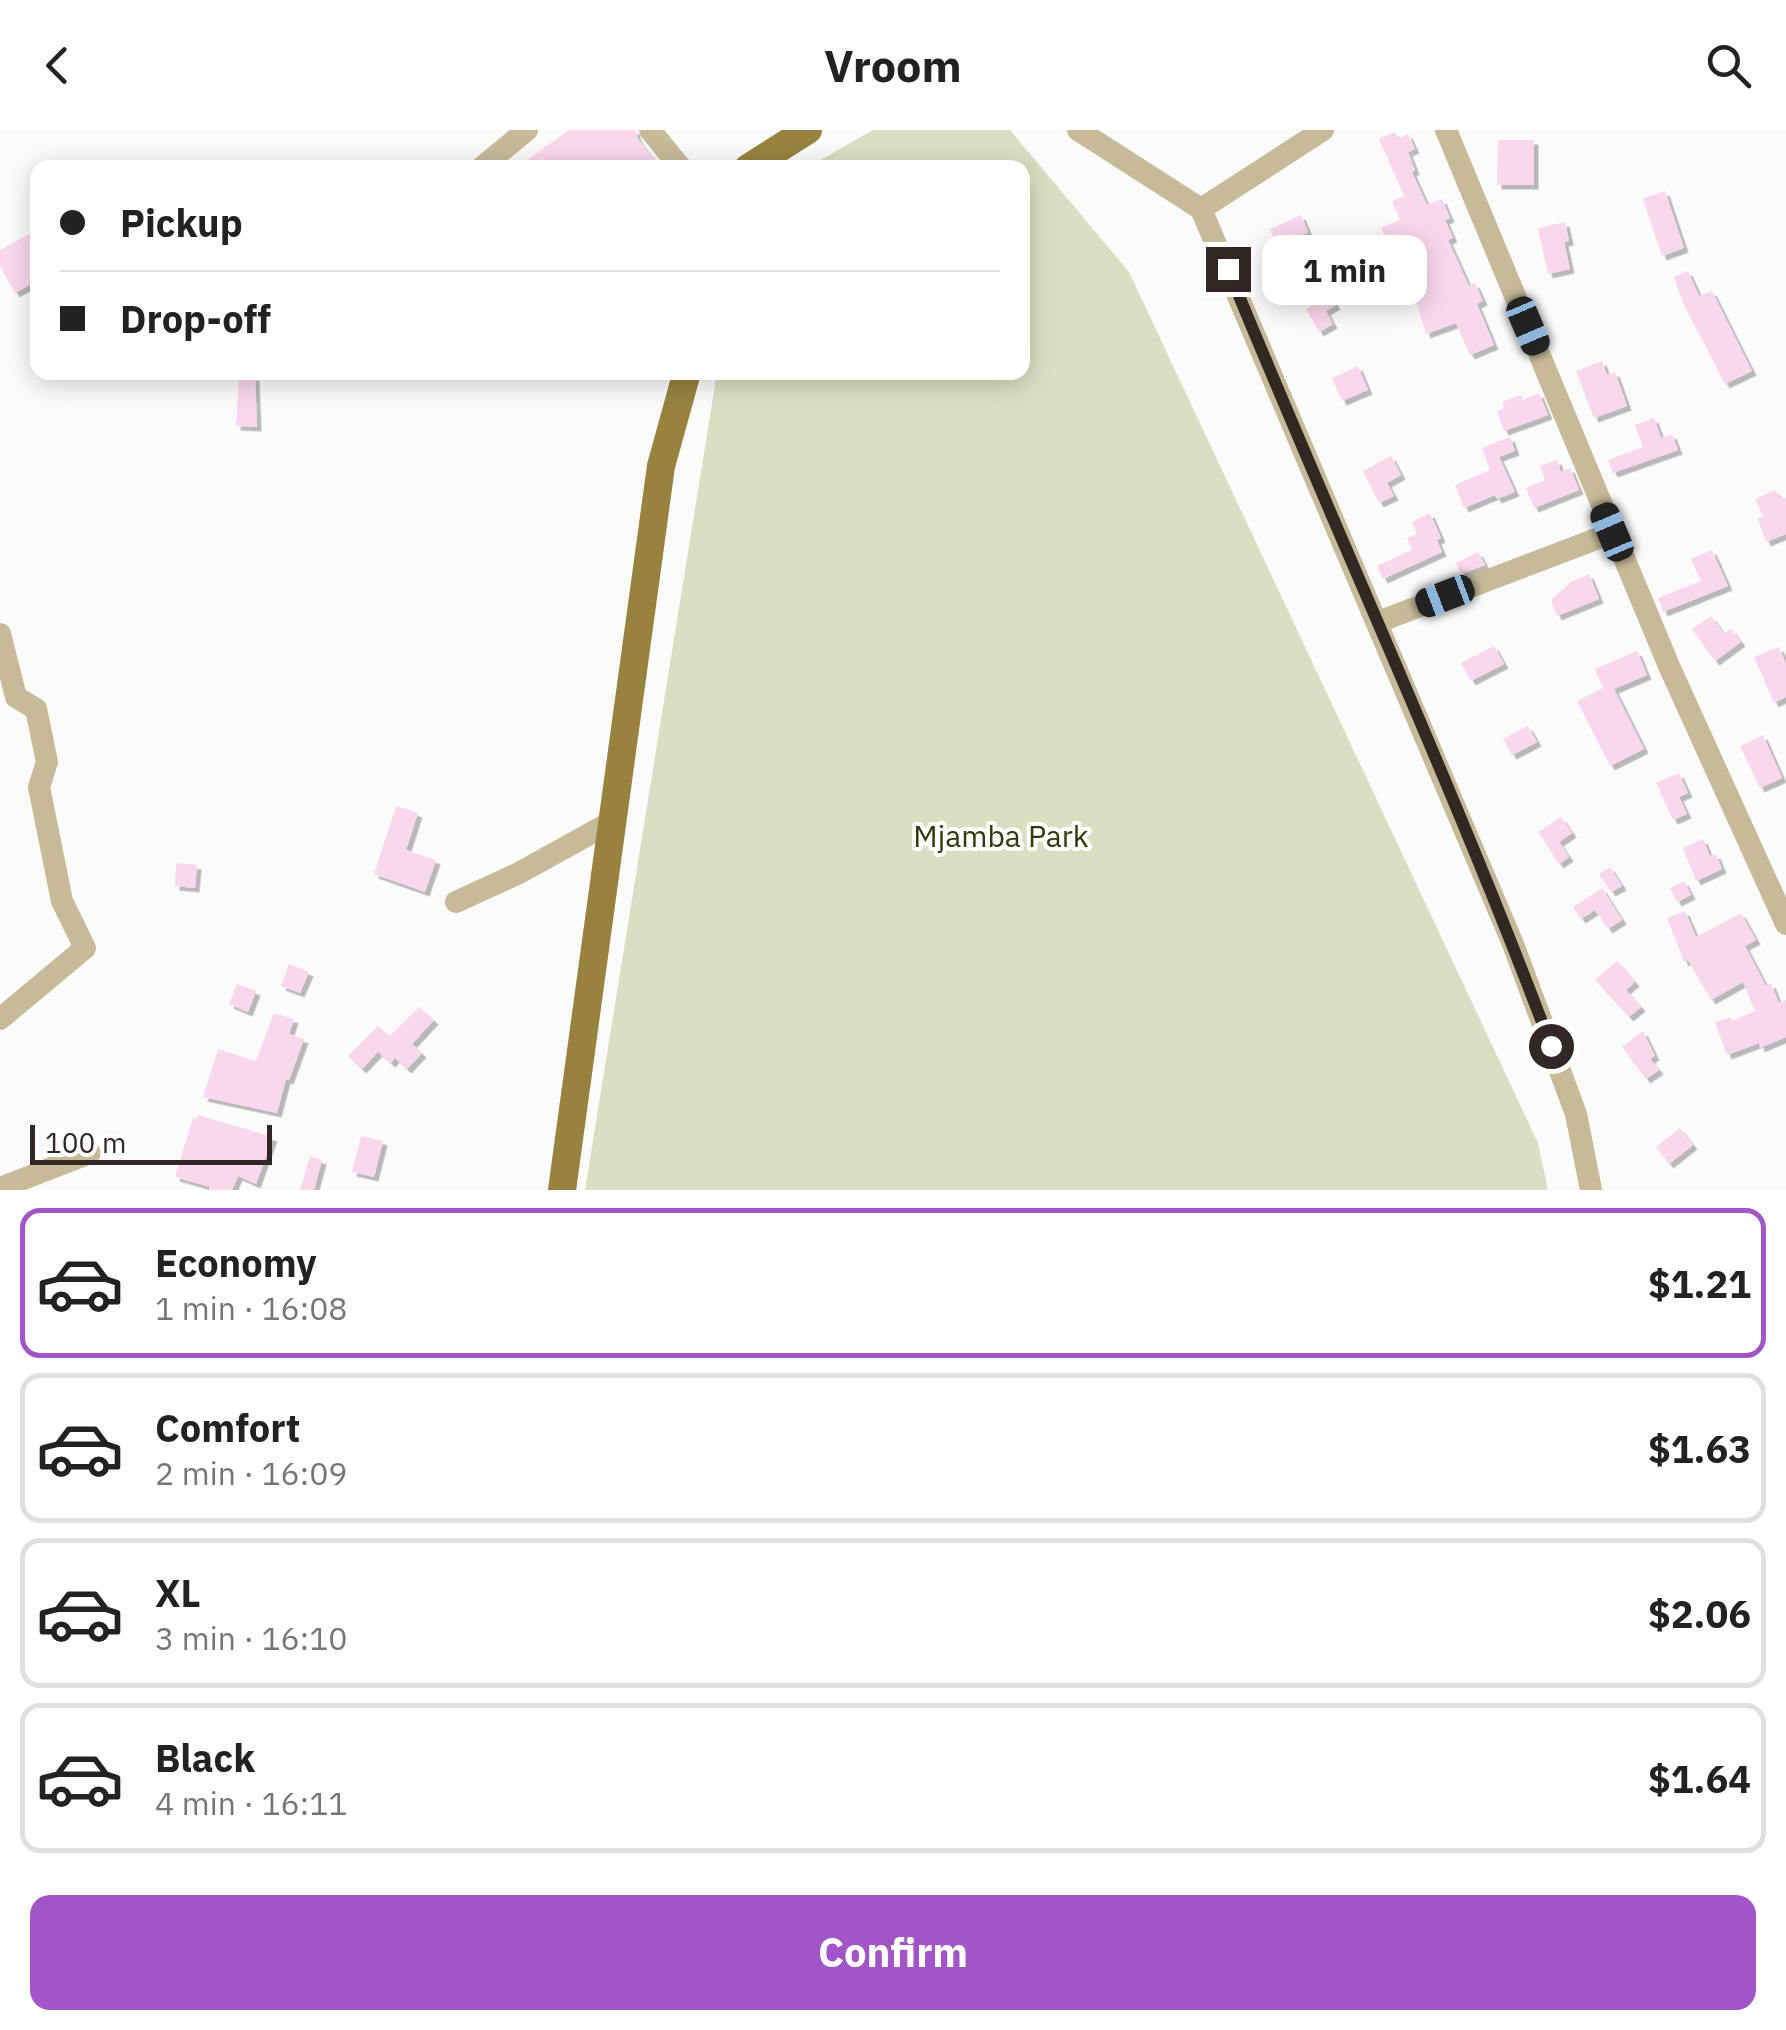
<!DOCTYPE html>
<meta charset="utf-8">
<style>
body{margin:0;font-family:"IBM Plex Sans",sans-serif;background:#f6f6f6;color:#222;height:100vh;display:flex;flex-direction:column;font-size:38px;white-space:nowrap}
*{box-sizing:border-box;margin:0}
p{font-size:32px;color:#767676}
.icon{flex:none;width:55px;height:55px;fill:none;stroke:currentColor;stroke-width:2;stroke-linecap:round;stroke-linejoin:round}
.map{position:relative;height:1060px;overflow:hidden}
.panel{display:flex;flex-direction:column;background:#fff;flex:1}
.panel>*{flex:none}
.hud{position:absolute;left:30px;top:30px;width:1000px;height:220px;border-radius:20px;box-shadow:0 5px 25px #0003;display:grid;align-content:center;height:220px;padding:0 30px;background:#fff}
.scale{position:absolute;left:30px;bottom:25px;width:242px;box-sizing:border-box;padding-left:10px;border:5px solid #312723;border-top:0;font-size:28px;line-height:35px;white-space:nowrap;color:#312723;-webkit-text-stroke:8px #fff;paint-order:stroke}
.end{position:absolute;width:45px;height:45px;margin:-22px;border:12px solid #312723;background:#fff;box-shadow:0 0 0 5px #fff}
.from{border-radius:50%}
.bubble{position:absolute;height:70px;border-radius:20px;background:#fff;box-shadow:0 5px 25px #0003;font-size:32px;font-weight:700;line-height:70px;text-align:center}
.car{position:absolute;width:30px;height:60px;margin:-30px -15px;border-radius:12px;box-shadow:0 0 8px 2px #0007;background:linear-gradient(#222 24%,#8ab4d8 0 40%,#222 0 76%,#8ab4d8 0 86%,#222 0)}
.hud b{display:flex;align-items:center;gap:35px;height:95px;font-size:38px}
.hud b+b{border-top:2px solid #e0e0e0}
.hud i{width:25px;height:25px;background:#222}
ul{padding:18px 0 0;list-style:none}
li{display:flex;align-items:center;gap:30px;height:150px;margin:0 20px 15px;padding:0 10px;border:5px solid #e0e0e0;border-radius:20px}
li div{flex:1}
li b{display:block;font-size:38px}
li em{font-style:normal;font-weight:700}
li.active{border-color:#a255c7}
li>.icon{width:90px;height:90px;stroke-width:1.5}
.primary-button{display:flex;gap:20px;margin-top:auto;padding:20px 30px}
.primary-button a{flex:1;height:115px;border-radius:20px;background:#a255c7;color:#fff;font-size:40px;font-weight:700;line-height:115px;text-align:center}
header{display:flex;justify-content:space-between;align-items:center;height:130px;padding:0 30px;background:#fff;font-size:45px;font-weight:700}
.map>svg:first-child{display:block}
.green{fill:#dadfc1}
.building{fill:#fad7ec;filter:url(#shadow)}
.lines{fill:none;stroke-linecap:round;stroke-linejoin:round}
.minor{stroke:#c6ba98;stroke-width:22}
.major{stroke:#98823e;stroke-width:28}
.route{stroke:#312723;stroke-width:12}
.labels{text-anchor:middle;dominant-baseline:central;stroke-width:8;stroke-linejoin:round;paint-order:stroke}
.park-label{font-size:30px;fill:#31360b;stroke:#fff}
</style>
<header><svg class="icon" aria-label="back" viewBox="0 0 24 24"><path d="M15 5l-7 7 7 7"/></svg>Vroom<svg class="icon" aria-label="search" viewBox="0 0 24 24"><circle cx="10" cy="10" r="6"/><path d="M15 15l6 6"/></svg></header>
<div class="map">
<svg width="1786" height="1060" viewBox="0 0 1786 1060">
<defs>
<filter id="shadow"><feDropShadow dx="4.5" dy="4.5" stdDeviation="0" flood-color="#0004"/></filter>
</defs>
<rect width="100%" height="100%" fill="#fbfbfb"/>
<polygon class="green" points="873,0 1010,0 1129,142 1538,1013 1548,1060 585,1060 717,243 1022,242 1022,38 808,37"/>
<g class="building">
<polygon points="569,0 635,0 638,9 661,38 516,38"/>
<polygon points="1395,2 1398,9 1408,4 1415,19 1408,22 1415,40 1412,42 1427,75 1442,69 1450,88 1445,90 1453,108 1448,110 1469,156 1475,153 1483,171 1477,174 1494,215 1470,225 1456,193 1426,204 1410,151 1425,145 1412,116 1393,124 1381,98 1400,90 1392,71 1404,66 1379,9"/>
<polygon points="1498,10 1534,10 1534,55 1497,55"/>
<polygon points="1665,61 1684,118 1662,126 1643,69"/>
<polygon points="1301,85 1308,102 1298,107 1304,120 1284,129 1270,99"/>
<polygon points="1565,92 1569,111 1564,112 1570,139 1548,144 1538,98"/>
<polygon points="29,104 38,120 38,150 15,163 0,136 0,120"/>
<polygon points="1688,141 1699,166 1712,161 1752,241 1725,254 1683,173 1674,147"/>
<polygon points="1319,145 1336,175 1326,181 1333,194 1319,202 1306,179 1313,175 1302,155"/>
<polygon points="1602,231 1607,245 1615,242 1627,276 1594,288 1576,241"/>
<polygon points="1358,236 1368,260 1342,271 1332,248"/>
<polygon points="255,246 257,297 236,296 239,247"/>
<polygon points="1539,263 1548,285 1504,301 1497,281 1504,278 1502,272 1521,265 1523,270"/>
<polygon points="1654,288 1661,308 1672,304 1678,320 1613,343 1608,330 1643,317 1635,295"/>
<polygon points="1510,307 1515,321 1499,327 1515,362 1497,369 1495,365 1464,378 1455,355 1490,340 1482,318"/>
<polygon points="1391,326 1401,345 1387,353 1394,366 1379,373 1363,341"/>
<polygon points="1557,330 1561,342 1570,338 1579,360 1534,378 1526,358 1545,350 1540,336"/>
<polygon points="1775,360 1781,369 1786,368 1786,404 1766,412 1758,389 1763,386 1755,369"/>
<polygon points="1430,383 1441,408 1437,410 1442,422 1383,449 1377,436 1412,420 1407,408 1417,404 1412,392"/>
<polygon points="1712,420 1728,456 1663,482 1658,468 1701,451 1691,429"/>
<polygon points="1478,422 1485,435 1461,444 1456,433"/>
<polygon points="1589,444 1599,469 1557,486 1551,470 1571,452"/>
<polygon points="1711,486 1724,504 1731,499 1741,512 1715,531 1692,499"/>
<polygon points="1494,516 1504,534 1471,551 1461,533"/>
<polygon points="1779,517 1786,534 1786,567 1774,573 1754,527"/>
<polygon points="1637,521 1647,545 1614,559 1644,619 1610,636 1577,571 1603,558 1595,539"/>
<polygon points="1528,596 1537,612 1512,625 1503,609"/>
<polygon points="1763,605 1782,648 1760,658 1740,616"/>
<polygon points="1679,643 1688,663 1679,667 1687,684 1673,690 1656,653"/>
<polygon points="396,676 418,683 406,720 436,730 425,762 374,744"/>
<polygon points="1561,687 1572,703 1559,712 1569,727 1559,734 1538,702"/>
<polygon points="1703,709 1710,726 1716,724 1722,739 1696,751 1683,718"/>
<polygon points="176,733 197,735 195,758 175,756"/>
<polygon points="1610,737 1622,756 1611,762 1599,744"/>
<polygon points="1684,751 1691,765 1677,772 1670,758"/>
<polygon points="1602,758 1622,790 1608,799 1595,780 1581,789 1573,777"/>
<polygon points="1685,781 1696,807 1741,783 1756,810 1745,816 1766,856 1771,853 1779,873 1786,870 1786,907 1760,918 1759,913 1727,925 1715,893 1731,887 1732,891 1755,881 1743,852 1711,870 1688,830 1684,832 1667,788"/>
<polygon points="1617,831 1635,852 1626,860 1641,877 1629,887 1595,850"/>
<polygon points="289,834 309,842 300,863 281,856"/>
<polygon points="237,854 256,861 248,882 229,874"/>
<polygon points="419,877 434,890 412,914 422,923 407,939 395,928 391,933 378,922 362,939 348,926 378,896 390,906"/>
<polygon points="274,883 294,889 289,904 304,909 289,950 286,949 277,983 203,967 218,919 256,931"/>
<polygon points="1643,901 1655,926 1650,929 1659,940 1646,949 1622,917"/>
<polygon points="198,985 273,1007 256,1054 238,1046 232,1060 209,1060 210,1057 175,1047 193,988 197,989"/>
<polygon points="1680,998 1693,1015 1669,1034 1656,1017"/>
<polygon points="361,1006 383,1011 374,1047 352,1042"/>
<polygon points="310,1026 322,1030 314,1060 300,1060"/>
</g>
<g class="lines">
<g class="minor">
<polyline points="650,0 681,38"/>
<polyline points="1078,0 1201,79 1513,814 1576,984 1591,1060"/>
<polyline points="1446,0 1669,536 1786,794"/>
<polyline points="481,38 527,0"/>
<polyline points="1201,79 1323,0"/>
<polyline points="1378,492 1612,403"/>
<polyline points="0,504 16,567 36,579 47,632 39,657 62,771 85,818 0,889"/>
<polyline points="456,772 519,743 613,691"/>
<polyline points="0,1058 90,1023"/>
</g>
<g class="major">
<polyline points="748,38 808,0"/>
<polyline points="562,1060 661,336 687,242"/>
</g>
</g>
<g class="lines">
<path class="route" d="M1228 139C1334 399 1453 654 1551 916"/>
</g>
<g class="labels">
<g class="park-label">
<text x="1001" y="705">Mjamba Park</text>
</g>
</g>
</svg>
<div class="scale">100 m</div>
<i class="end from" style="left:1551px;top:916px"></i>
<i class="end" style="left:1228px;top:139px"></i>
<div class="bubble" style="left:1262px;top:105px;width:165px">1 min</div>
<i class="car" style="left:1528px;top:196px;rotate:157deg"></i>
<i class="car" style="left:1612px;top:402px;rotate:337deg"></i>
<i class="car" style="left:1445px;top:466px;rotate:249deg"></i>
<div class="hud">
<b><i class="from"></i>Pickup</b>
<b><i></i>Drop-off</b>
</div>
</div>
<section class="panel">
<ul>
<li class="active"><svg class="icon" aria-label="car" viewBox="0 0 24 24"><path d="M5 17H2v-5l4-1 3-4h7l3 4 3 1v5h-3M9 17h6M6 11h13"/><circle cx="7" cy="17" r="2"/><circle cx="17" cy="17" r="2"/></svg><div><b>Economy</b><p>1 min · 16:08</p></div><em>$1.21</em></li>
<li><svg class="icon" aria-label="car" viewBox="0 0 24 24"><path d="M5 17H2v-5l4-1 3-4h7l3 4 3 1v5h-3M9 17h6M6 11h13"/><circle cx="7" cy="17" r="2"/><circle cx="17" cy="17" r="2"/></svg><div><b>Comfort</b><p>2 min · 16:09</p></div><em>$1.63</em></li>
<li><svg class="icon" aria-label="car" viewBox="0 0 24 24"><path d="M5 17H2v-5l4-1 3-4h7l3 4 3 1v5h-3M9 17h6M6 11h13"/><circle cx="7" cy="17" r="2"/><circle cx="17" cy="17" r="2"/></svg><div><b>XL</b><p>3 min · 16:10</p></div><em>$2.06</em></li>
<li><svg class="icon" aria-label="car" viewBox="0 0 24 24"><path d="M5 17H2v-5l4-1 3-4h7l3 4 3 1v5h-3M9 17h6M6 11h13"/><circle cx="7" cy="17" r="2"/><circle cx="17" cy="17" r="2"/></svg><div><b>Black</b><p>4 min · 16:11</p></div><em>$1.64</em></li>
</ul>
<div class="primary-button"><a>Confirm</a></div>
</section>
